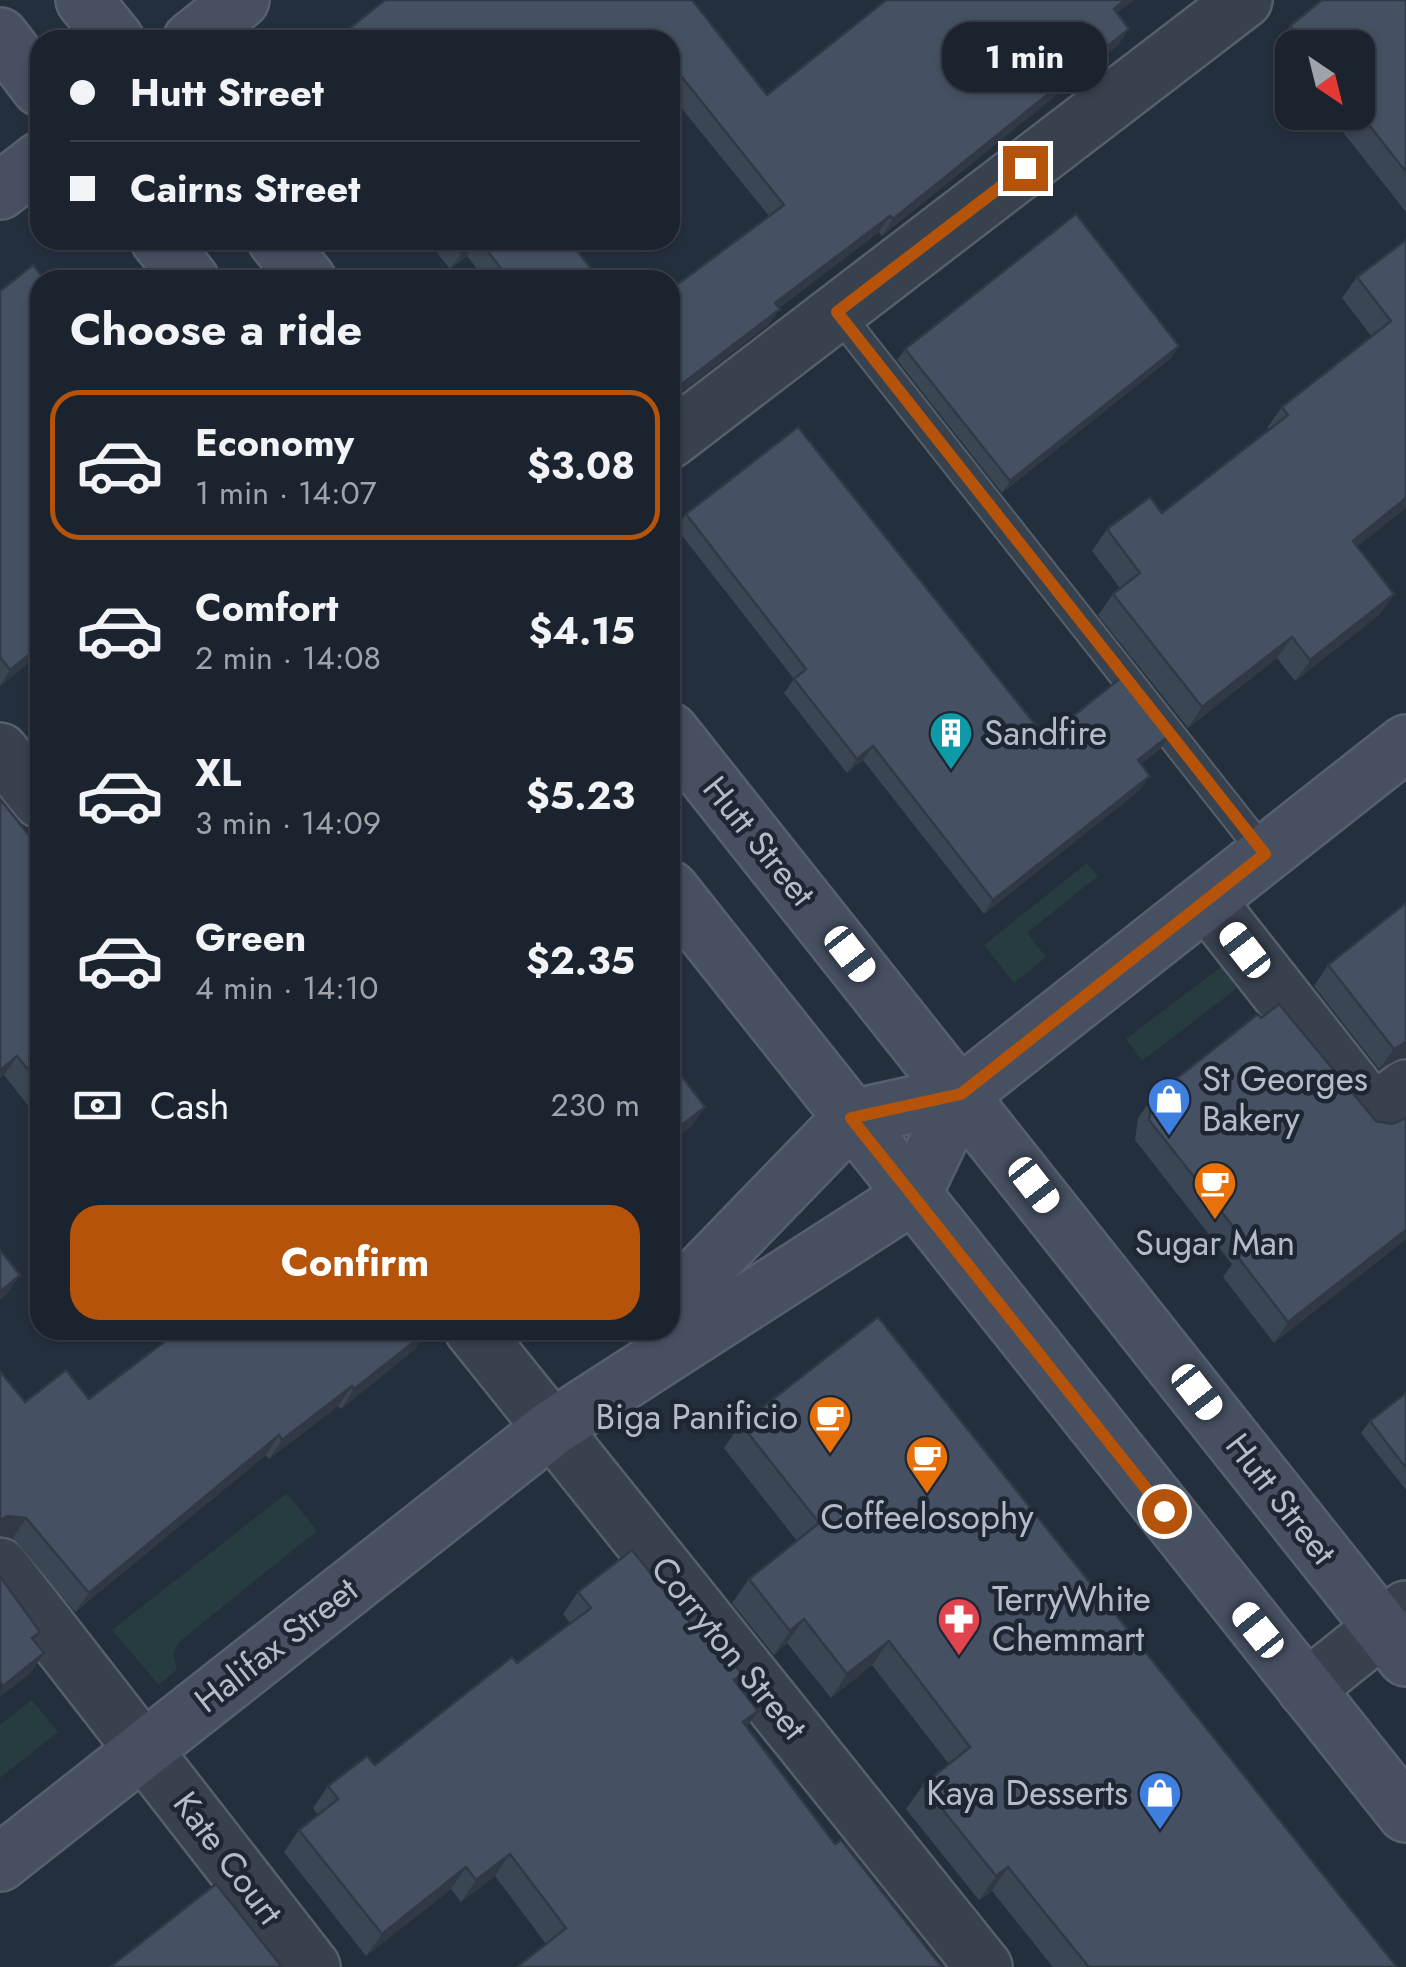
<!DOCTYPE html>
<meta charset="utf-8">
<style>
body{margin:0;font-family:Jost,sans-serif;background:#282f3a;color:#f1f3f6;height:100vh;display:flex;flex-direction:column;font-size:38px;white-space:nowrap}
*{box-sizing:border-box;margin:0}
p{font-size:32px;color:#a0a4aa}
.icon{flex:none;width:55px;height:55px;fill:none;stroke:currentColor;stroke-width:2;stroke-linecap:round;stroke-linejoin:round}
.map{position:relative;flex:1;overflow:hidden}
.sheet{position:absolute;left:30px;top:270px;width:650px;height:1070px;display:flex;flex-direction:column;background:#1b232e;border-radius:30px;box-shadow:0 2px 8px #0004,0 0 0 2px #39404a}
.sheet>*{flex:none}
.hud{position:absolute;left:30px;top:30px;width:650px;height:220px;border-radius:30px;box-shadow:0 2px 8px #0004,0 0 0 2px #39404a;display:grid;align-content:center;height:220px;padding:0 40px;background:#1b232e}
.needle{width:65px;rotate:145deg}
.buttons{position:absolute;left:1275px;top:30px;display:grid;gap:20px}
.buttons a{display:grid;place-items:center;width:100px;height:100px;border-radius:20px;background:#1b232e;box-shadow:0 2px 8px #0004,0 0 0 2px #39404a;font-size:50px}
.end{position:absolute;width:45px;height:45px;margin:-22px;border:12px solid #b45309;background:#fff;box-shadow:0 0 0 5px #fff}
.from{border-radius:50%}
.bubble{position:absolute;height:70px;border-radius:30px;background:#1b232e;box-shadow:0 2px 8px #0004,0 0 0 2px #39404a;font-size:32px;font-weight:700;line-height:70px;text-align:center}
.car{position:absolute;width:30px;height:60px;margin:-30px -15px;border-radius:12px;box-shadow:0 0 8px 2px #0007;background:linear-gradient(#fff 24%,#345 0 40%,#fff 0 76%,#345 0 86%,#fff 0)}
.hud b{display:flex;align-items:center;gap:35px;height:95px;font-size:38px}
.hud b+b{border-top:2px solid #39404a}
.hud i{width:25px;height:25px;background:#f1f3f6}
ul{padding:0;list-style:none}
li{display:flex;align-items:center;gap:30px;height:150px;margin:0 20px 15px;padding:0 20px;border:5px solid transparent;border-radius:30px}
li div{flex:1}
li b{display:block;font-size:38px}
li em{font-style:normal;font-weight:700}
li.active{border-color:#b45309}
li>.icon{width:90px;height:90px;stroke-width:1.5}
h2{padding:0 40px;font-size:45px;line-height:120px}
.pay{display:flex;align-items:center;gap:25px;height:110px;padding:0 40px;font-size:38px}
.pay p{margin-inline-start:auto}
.action{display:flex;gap:20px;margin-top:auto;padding:20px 40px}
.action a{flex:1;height:115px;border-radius:30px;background:#b45309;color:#fff;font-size:40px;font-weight:700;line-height:115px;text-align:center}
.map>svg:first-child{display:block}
.green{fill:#263c3f}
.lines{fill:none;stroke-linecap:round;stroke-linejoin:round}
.lane-casing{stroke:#565f6c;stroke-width:32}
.street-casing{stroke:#565f6c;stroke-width:60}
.secondary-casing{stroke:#565f6c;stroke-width:60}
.lane{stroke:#38414e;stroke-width:28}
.street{stroke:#38414e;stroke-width:55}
.secondary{stroke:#465061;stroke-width:55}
.wall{fill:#3b4654}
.shaded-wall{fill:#303945}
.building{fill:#455162;stroke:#303945;stroke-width:2.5}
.route{stroke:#b45309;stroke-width:12}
.labels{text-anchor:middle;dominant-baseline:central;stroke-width:9;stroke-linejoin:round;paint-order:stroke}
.poi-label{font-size:35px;fill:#b4bcc9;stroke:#1d2633;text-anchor:start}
.street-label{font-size:35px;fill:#b4bcc9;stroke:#1d2633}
</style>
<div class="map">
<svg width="1406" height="1967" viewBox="0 0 1406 1967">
<rect width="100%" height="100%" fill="#242f3e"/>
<g class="green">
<polygon points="1087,863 1098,876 1027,933 1046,957 1014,983 984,945"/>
<polygon points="1221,967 1237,988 1142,1061 1126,1039"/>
<polygon points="287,1493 317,1531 180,1641 173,1653 177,1669 159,1685 112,1630"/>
<polygon points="32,1700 58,1732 0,1778 0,1725"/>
</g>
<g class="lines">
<g class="lane-casing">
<polyline id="lane" points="837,312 1265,854"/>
</g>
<g class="street-casing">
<g id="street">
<polyline points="670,440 1244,0"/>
<polyline points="0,751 40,800"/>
<polyline points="1207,901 1374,1113 1406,1088"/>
<polyline points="473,1330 984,1967"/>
<polyline points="0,1566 312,1967"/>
<polyline points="1306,1689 1406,1609"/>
</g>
</g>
<g class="secondary-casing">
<g id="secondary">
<polyline points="84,0 116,40"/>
<polyline points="0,36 40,88"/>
<polyline points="191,40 241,0"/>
<polyline points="0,191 40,160"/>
<polyline points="159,240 191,280"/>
<polyline points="276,240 308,280"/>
<polyline points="670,731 1406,1658"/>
<polyline points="670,889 1406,1814"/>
<polyline points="670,1305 851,1118 961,1094 1406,743"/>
<polyline points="0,1863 552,1428 912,1196 961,1094"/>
</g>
</g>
<use href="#lane" class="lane"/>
<use href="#street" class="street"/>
<use href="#secondary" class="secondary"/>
</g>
<g class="wall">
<polygon points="886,0 1134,0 1117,13 1129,29 1118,45 882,236 879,232 779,308 780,309 768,325 670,401 670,290 769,216 670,94 670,40 767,95"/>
<polygon points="1406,0 1406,212 1327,112 1358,112 1358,48 1292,48 1292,69 1275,47 1290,26"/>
<polygon points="427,240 587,240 576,249 600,280 486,280 467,256 450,269"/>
<polygon points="1406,240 1357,546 1394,594 1379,615 1295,681 1277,658 1188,728 1098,615 1113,594 1120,588 1092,551 1107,529 1162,513 1269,430 1267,428 1282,407 1372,337 1342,298 1357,277"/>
<polygon points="0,291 40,654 0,686"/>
<polygon points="1179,346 1171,358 1002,493 897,360 905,349"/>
<polygon points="686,514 1046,738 1170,735 1160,749 1141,764 1140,790 984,914 863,760 847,773 784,693 794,679 676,528"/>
<polygon points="40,849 40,1121 4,1075"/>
<polygon points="1406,903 1406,1058 1403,1057 1379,1069 1314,986 1328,965"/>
<polygon points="1152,1098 1392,1124 1406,1118 1406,1239 1274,1343 1223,1277 1232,1264 1135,1140 1138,1118"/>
<polygon points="429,1330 415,1349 341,1409 338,1406 269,1459 266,1455 75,1612 13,1538 25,1402 89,1399"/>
<polygon points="1406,1393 1406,1490 1361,1433 1370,1421"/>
<polygon points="741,1424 1397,1967 1053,1967 992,1891 979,1900 906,1809 923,1785 949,1764 872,1665 831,1698 787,1643 774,1655 732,1603 749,1579 797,1541 724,1448"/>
<polygon points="578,1592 736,1682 747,1727 835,1844 942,1967 546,1944 495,1876 461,1902 451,1889 366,1956 284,1852 299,1830 318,1815 313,1808 328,1786 375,1765 570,1623 563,1614"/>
</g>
<g class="shaded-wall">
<polygon points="1125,0 1134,0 1102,25 1114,9"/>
<polygon points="1129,29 1118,45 882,236 893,219"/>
<polygon points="682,77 670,94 670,87"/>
<polygon points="890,216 879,232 764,319 775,303"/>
<polygon points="478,240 467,256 450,269 462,253"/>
<polygon points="578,240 587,240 561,261 572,244"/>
<polygon points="780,309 768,325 670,401 670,393"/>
<polygon points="1179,346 1171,358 1002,493 1010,481"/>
<polygon points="1406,498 1406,508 1338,562 1353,541"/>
<polygon points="1394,594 1379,615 1295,681 1310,660"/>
<polygon points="1292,637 1277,658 1188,728 1202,707"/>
<polygon points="40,646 40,654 0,686 10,670"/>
<polygon points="1170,735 1160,749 1128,774 1138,760"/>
<polygon points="873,746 863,760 847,773 857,759"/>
<polygon points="1150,776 1140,790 984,914 993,900"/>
<polygon points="1406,1042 1406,1058 1403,1057 1379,1069 1394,1049"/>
<polygon points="17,1056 4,1075 0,1078 0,1070"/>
<polygon points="705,1107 692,1126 670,1143 670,1134"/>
<polygon points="1406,1230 1406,1239 1274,1343 1288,1322"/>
<polygon points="20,1275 7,1294 0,1300 0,1292"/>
<polygon points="429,1330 415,1349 341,1409 354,1389"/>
<polygon points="352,1386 338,1406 269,1459 282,1440"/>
<polygon points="279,1435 266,1455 75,1612 89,1593"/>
<polygon points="8,1516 26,1518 13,1538 0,1536 0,1520"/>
<polygon points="804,1619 787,1643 774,1655 790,1631"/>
<polygon points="889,1641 872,1665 831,1698 847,1674"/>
<polygon points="44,1653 31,1673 0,1697 0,1690 3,1686"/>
<polygon points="758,1711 743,1733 743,1722"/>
<polygon points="510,1854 495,1876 461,1902 476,1880"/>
<polygon points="466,1867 451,1889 366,1956 382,1934"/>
<polygon points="1008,1867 992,1891 979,1900 996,1876"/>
</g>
<g class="building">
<polygon points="385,0 692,0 767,95 886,0 1125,0 1114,9 1129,29 893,219 890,216 775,303 780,309 670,393 670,290 784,205 682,77 670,87 670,40 335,40"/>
<polygon points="1322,0 1406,0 1406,172 1358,111 1358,48 1307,48 1290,26"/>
<polygon points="1076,214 1179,346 1010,481 905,349"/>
<polygon points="451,240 478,240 462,253"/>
<polygon points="479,240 578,240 572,244 600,280 510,280"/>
<polygon points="1406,240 1406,498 1353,541 1394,594 1310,660 1292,637 1202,707 1113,594 1140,573 1107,529 1150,497 1162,513 1288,415 1282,407 1391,321 1357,277"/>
<polygon points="33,265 45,280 40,280 40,646 10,670 0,657 0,291"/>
<polygon points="798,427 1046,738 1123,676 1170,735 1138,760 1150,776 993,900 873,746 857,759 794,679 806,669 686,514"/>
<polygon points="0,799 40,849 40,1084 17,1056 0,1070"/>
<polygon points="1406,903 1406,1042 1394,1049 1328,965"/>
<polygon points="1279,1004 1376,1121 1392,1124 1406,1118 1406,1230 1288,1322 1237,1256 1247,1244 1149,1120 1152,1098 1258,1014 1261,1018"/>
<polygon points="670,1061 705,1107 670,1134"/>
<polygon points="0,1250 20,1275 0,1292"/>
<polygon points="878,1317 1397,1967 1087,1967 1088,1966 1008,1867 996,1876 923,1785 970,1747 889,1641 847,1674 804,1619 790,1631 749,1579 819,1523 741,1424"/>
<polygon points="180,1330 429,1330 354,1389 352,1386 282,1440 279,1435 89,1593 26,1518 8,1516 0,1520 0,1371 25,1402 66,1370 89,1399"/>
<polygon points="1406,1393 1406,1468 1370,1421"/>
<polygon points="632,1550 692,1625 698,1620 742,1674 734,1680 758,1711 743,1722 835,1844 841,1840 942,1967 517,1967 566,1928 510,1854 476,1880 466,1867 382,1934 299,1830 338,1799 328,1786 367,1756 375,1765 512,1657 517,1663 591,1608 578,1592"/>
<polygon points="0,1576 40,1632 32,1638 44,1653 3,1686 0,1681"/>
<polygon points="216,1884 282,1967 110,1967"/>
</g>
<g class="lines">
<polyline class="route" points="1025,168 837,312 1265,854 961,1094 851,1118 1164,1511"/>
</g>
<defs>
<g id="building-pin" transform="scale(2.25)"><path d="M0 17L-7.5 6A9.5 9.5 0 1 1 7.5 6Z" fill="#0f9aa8" stroke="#1d2633"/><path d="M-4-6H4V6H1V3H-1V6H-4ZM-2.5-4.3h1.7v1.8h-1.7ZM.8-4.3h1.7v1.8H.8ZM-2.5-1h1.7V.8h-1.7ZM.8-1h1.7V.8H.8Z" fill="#fff"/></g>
<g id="shop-pin" transform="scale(2.25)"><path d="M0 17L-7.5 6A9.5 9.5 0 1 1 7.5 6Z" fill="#3f7fe0" stroke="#1d2633"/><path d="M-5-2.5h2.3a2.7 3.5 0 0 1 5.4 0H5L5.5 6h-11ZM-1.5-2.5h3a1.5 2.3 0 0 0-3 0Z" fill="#fff"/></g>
<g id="cafe-pin" transform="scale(2.25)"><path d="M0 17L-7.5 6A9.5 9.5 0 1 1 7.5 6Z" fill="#e8710a" stroke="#1d2633"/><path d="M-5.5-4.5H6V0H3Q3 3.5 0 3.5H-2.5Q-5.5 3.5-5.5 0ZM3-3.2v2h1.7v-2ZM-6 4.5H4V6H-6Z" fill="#fff"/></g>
<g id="pharmacy-pin" transform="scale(2.25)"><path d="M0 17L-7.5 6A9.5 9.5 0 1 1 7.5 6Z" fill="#e0444e" stroke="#1d2633"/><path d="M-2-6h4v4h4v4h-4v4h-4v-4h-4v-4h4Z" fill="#fff"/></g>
</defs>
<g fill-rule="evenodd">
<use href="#building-pin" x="951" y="733"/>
<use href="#shop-pin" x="1169" y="1099"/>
<use href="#cafe-pin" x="1215" y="1183"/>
<use href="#cafe-pin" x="830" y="1417"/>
<use href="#cafe-pin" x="927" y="1457"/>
<use href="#pharmacy-pin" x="959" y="1619"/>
<use href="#shop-pin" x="1160" y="1793"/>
</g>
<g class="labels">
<g class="poi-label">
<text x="984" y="733">Sandfire</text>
<text x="1202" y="1079">St Georges<tspan x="1202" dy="40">Bakery</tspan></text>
<text x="1215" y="1243" text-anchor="middle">Sugar Man</text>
<text x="798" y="1417" text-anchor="end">Biga Panificio</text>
<text x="927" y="1517" text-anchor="middle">Coffeelosophy</text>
<text x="992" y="1599">TerryWhite<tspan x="992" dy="40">Chemmart</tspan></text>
<text x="1128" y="1793" text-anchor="end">Kaya Desserts</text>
</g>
<g class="street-label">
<text transform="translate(759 841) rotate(51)">Hutt Street</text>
<text transform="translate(1281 1499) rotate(52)">Hutt Street</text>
<text transform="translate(276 1645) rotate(-38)">Halifax Street</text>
<text transform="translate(729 1648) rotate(51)">Corryton Street</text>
<text transform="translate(228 1858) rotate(53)">Kate Court</text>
</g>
</g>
</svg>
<div class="buttons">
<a><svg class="needle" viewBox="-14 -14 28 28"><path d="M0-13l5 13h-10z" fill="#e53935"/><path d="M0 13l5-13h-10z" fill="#a0a4aa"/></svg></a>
</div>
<i class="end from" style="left:1164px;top:1511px"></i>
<i class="end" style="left:1025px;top:168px"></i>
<div class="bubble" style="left:942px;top:22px;width:165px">1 min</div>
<i class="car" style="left:1245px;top:950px;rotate:322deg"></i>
<i class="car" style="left:850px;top:954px;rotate:142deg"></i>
<i class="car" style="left:1034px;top:1185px;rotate:142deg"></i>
<i class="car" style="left:1197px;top:1392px;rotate:142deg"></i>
<i class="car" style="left:1258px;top:1630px;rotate:321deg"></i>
<div class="hud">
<b><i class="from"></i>Hutt Street</b>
<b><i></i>Cairns Street</b>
</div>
<section class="sheet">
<h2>Choose a ride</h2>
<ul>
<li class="active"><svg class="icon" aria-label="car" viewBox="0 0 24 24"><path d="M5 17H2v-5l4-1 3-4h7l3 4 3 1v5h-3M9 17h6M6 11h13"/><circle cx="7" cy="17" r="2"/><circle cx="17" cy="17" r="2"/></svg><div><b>Economy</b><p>1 min · 14:07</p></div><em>$3.08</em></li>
<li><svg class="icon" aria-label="car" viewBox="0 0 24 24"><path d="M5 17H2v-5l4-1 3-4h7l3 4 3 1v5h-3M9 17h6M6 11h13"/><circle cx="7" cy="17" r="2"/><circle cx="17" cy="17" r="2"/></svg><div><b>Comfort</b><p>2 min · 14:08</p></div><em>$4.15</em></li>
<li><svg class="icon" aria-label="car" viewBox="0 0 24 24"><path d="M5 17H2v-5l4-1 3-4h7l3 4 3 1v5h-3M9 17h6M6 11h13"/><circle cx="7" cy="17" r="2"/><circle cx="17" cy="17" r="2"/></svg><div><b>XL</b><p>3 min · 14:09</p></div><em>$5.23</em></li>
<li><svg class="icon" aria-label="car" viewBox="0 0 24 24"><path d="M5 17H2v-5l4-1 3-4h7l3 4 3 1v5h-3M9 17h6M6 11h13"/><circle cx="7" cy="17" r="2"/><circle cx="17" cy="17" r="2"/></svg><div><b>Green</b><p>4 min · 14:10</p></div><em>$2.35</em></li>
</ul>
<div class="pay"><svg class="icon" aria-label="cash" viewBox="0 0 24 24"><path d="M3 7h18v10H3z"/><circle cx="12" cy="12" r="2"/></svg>Cash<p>230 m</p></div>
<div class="action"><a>Confirm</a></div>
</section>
</div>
